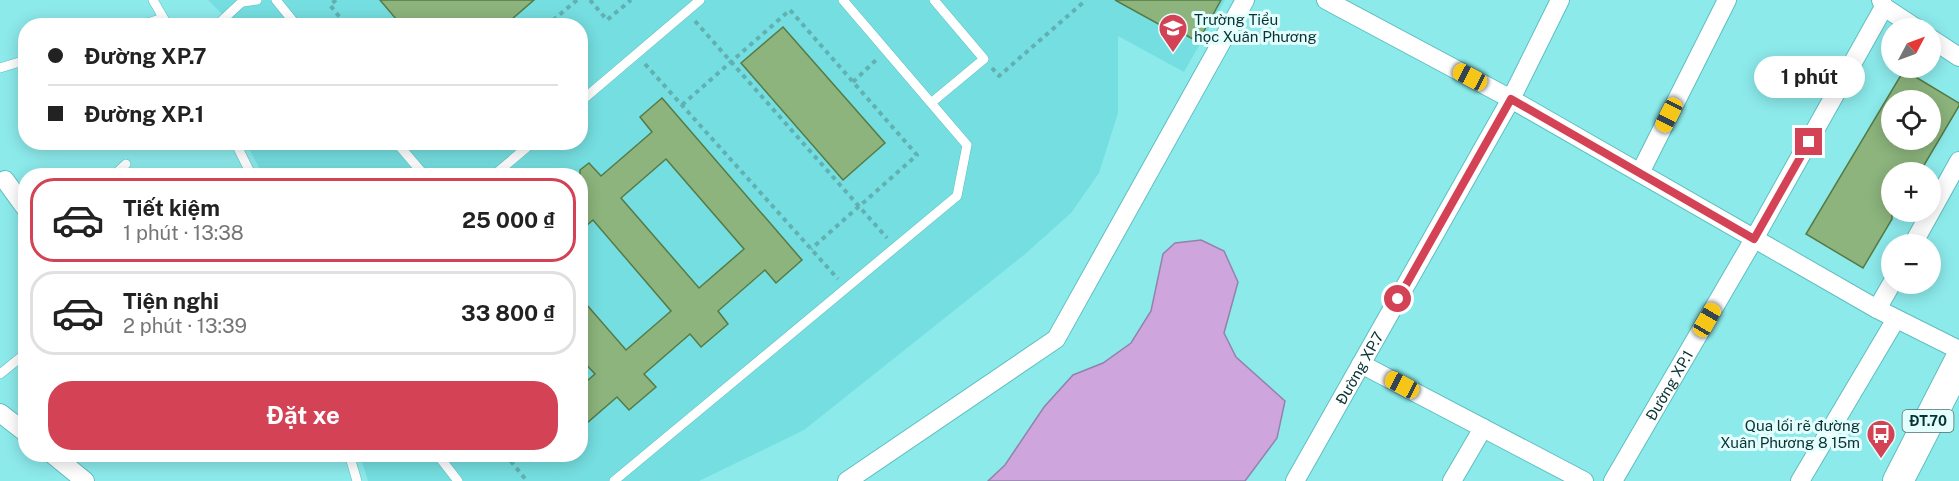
<!DOCTYPE html>
<html lang="vi">
<meta charset="utf-8">
<style>
body{margin:0;font-family:"Public Sans",sans-serif;background:#f2f2f2;color:#222;height:100vh;display:flex;flex-direction:column;font-size:22px;white-space:nowrap}
*{box-sizing:border-box;margin:0}
p{font-size:20px;color:#767676}
.icon{flex:none;width:33px;height:33px;fill:none;stroke:currentColor;stroke-width:2;stroke-linecap:round;stroke-linejoin:round}
.map{position:relative;flex:1;overflow:hidden}
.details{position:absolute;left:18px;top:168px;width:570px;height:294px;display:flex;flex-direction:column;background:#fff;border-radius:24px;box-shadow:0 3px 15px #0003}
.details>*{flex:none}
.hud{position:absolute;left:18px;top:18px;width:570px;height:132px;border-radius:24px;box-shadow:0 3px 15px #0003;display:grid;align-content:center;height:132px;padding:0 30px;background:#fff}
.needle{width:39px;rotate:49deg}
.tools{position:absolute;left:1881px;top:18px;display:grid;gap:12px}
.tools a{display:grid;place-items:center;width:60px;height:60px;border-radius:50%;background:#fff;box-shadow:0 3px 15px #0003;font-size:30px}
.end{position:absolute;width:27px;height:27px;margin:-14px;border:8px solid #d34255;background:#fff;box-shadow:0 0 0 3px #fff}
.from{border-radius:50%}
.bubble{position:absolute;height:42px;border-radius:21px;background:#fff;box-shadow:0 3px 15px #0003;font-size:20px;font-weight:700;line-height:42px;text-align:center}
.car{position:absolute;width:18px;height:36px;margin:-18px -9px;border-radius:8px;box-shadow:0 0 4px 2px #0007;background:linear-gradient(#f5c518 24%,#345 0 40%,#f5c518 0 76%,#345 0 86%,#f5c518 0)}
.hud b{display:flex;align-items:center;gap:21px;height:57px;font-size:22px}
.hud b+b{border-top:2px solid #e0e0e0}
.hud i{width:15px;height:15px;background:#222}
ul{padding:10px 0 0;list-style:none}
li{display:flex;align-items:center;gap:18px;height:84px;margin:0 12px 9px;padding:0 18px;border:3px solid #e0e0e0;border-radius:24px}
li div{flex:1}
li b{display:block;font-size:22px}
li em{font-style:normal;font-weight:700}
li.on{border-color:#d34255}
li>.icon{width:54px;height:54px;stroke-width:1.5}
.cta{display:flex;gap:12px;margin-top:auto;padding:12px 30px}
.cta a{flex:1;height:69px;border-radius:24px;background:#d34255;color:#fff;font-size:24px;font-weight:700;line-height:69px;text-align:center}
.map>svg:first-child{display:block}
.built{fill:#75dee0}
.water{fill:#cea5dc;stroke:#9383aa;stroke-width:1.5}
.building{fill:#8cb47c;stroke:#557b46;stroke-width:1.5;fill-rule:evenodd}
.lines{fill:none;stroke-linecap:round;stroke-linejoin:round}
.service-casing{stroke:#60bec0;stroke-width:10}
.minor-casing{stroke:#60bec0;stroke-width:20}
.primary-casing{stroke:#60bec0;stroke-width:32}
.path{stroke:#62b0b1;stroke-width:4;stroke-dasharray:4.5 4.5;stroke-linecap:butt}
.service{stroke:#fff;stroke-width:9}
.minor{stroke:#fff;stroke-width:18}
.primary{stroke:#fff;stroke-width:30}
.route{stroke:#d34255;stroke-width:8}
.labels{text-anchor:middle;dominant-baseline:central;stroke-width:6;stroke-linejoin:round;paint-order:stroke}
.shield{fill:#e4fefe;stroke:#4a7071;stroke-width:1.5}
.shield-label{font-size:14px;font-weight:bold;fill:#083334}
.poi-label{font-size:15px;fill:#083334;stroke:#e4fefe;text-anchor:start}
.street-label{font-size:15px;fill:#083334;stroke:#e4fefe}
</style>
<div class="map">
<svg width="1959" height="481" viewBox="0 0 1959 481">
<rect width="100%" height="100%" fill="#8ceaeb"/>
<polygon class="built" points="208,0 1225,0 1184,72 1118,36 1118,113 1099,173 1071,213 1024,255 804,430 699,481 368,481 360,455 580,454 580,176 263,175 246,143 580,142 580,26 233,25"/>
<polygon class="water" points="1201,240 1224,251 1238,282 1224,333 1236,357 1285,401 1277,438 1245,481 988,481 1005,465 1044,407 1073,375 1103,363 1131,343 1151,311 1163,254 1175,243"/>
<g class="building">
<polygon points="380,0 534,0 504,26 402,26"/>
<polygon points="1115,0 1221,0 1198,42 1184,34 1182,37"/>
<polygon points="783,27 885,143 843,180 741,63"/>
<path d="M1904 70 1959 103V106L1920 172H1892V219L1863 268 1806 234ZM1892 100H1930V140H1892Z"/>
<path d="M662 98 802 260 776 283 765 270 718 311 728 324 701 347 690 334 644 374 656 387 629 410 617 397 580 429V387L595 374 580 358V297L626 350 671 311 593 220 580 231V170L589 163 601 176 652 132 640 117ZM666 159 744 249 699 288 621 198Z"/>
</g>
<g class="lines">
<g class="service-casing">
<g id="service">
<polyline points="153,0 168,26"/>
<polyline points="276,0 297,26"/>
<polyline points="243,2 257,0"/>
<polyline points="138,26 163,18"/>
<polyline points="216,26 244,0"/>
<polyline points="0,68 26,60"/>
<polyline points="580,102 700,0"/>
<polyline points="931,103 984,59 934,0"/>
<polyline points="235,142 252,176"/>
<polyline points="396,142 425,176"/>
<polyline points="113,176 126,164"/>
<polyline points="493,176 533,142"/>
<polyline points="0,374 26,353"/>
<polyline points="349,454 357,481"/>
<polyline points="437,454 458,481"/>
<polyline points="614,481 957,196 967,145 843,0"/>
</g>
</g>
<g class="minor-casing">
<g id="minor">
<polyline points="1326,0 1511,99 1877,309 1959,350"/>
<polyline points="1881,0 1884,7 1916,28"/>
<polyline points="1930,38 1959,57"/>
<polyline points="1640,173 1727,0"/>
<polyline points="5,180 26,209"/>
<polyline points="1913,244 1959,161"/>
<polyline points="1877,309 1892,283"/>
<polyline points="1361,364 1584,481"/>
<polyline points="0,413 26,433"/>
<polyline points="52,454 85,481"/>
<polyline points="847,481 1056,339 1245,0"/>
<path id="s1" d="M1295 481 1511 99 1560 0"/>
<polyline points="1452,481 1483,428"/>
<path id="s2" d="M1613 481 1754 239 1884 7"/>
<polyline points="1800,481 1896,319"/>
</g>
</g>
<g class="primary-casing">
<polyline id="primary" points="1898,481 1959,362"/>
</g>
<g class="path">
<polyline points="336,0 330,5 347,26"/>
<polyline points="590,0 607,20 631,0"/>
<polyline points="695,21 887,238"/>
<polyline points="546,26 577,0"/>
<polyline points="645,64 838,279"/>
<polyline points="992,68 999,76 1086,0"/>
<polyline points="853,82 876,60"/>
<polyline points="682,105 790,10 917,155 811,249"/>
<polyline points="447,142 451,147 455,142"/>
<polyline points="505,454 527,481"/>
</g>
<use href="#service" class="service"/>
<use href="#minor" class="minor"/>
<use href="#primary" class="primary"/>
</g>
<g class="lines">
<polyline class="route" points="1398,299 1511,99 1754,239 1809,142"/>
</g>
<defs>
<g id="school-pin" transform="scale(1.5)"><path d="M0 17L-7.5 6A9.5 9.5 0 1 1 7.5 6Z" fill="#d34255" stroke="#e4fefe"/><path d="M0-5L7-2L0 1L-7-2ZM-4 1L0 2.5L4 1V4Q0 6-4 4Z" fill="#fff"/></g>
<g id="bus-pin" transform="scale(1.5)"><path d="M0 17L-7.5 6A9.5 9.5 0 1 1 7.5 6Z" fill="#d34255" stroke="#e4fefe"/><path d="M-5-6H5V4H4V6H2V4H-2V6H-4V4H-5ZM-3.5-4V0h7V-4ZM-3.5 1.2v1.5H-2V1.2ZM2 1.2v1.5H3.5V1.2Z" fill="#fff"/></g>
</defs>
<g fill-rule="evenodd">
<use href="#school-pin" x="1173" y="28"/>
<use href="#bus-pin" x="1881" y="434"/>
</g>
<g class="labels">
<rect class="shield" x="1902.5" y="410" width="51" height="22" rx="4.5"/>
<g class="shield-label">
<text x="1928" y="421">ĐT.70</text>
</g>
<g class="poi-label">
<text x="1194" y="19">Trường Tiểu<tspan x="1194" dy="17">học Xuân Phương</tspan></text>
<text x="1860" y="425" text-anchor="end">Qua lối rẽ đường<tspan x="1860" dy="17">Xuân Phương 8 15m</tspan></text>
</g>
<g class="street-label">
<text stroke="none"><textPath href="#s1" startOffset="130">Đường XP.7</textPath></text>
<text stroke="none"><textPath href="#s2" startOffset="111">Đường XP.1</textPath></text>
</g>
</g>
</svg>
<div class="tools">
<a><svg class="needle" viewBox="-14 -14 28 28"><path d="M0-13l5 13h-10z" fill="#e53935"/><path d="M0 13l5-13h-10z" fill="#767676"/></svg></a>
<a><svg class="icon" aria-label="locate" viewBox="0 0 24 24"><circle cx="12" cy="12" r="6"/><path d="M12 2v4M12 18v4M2 12h4M18 12h4"/></svg></a>
<a>+</a>
<a>−</a>
</div>
<i class="end from" style="left:1398px;top:299px"></i>
<i class="end" style="left:1809px;top:142px"></i>
<div class="bubble" style="left:1754px;top:56px;width:111px">1 phút</div>
<i class="car" style="left:1470px;top:77px;rotate:298deg"></i>
<i class="car" style="left:1669px;top:115px;rotate:207deg"></i>
<i class="car" style="left:1707px;top:320px;rotate:30deg"></i>
<i class="car" style="left:1402px;top:385px;rotate:298deg"></i>
<div class="hud">
<b><i class="from"></i>Đường XP.7</b>
<b><i></i>Đường XP.1</b>
</div>
<section class="details">
<ul>
<li class="on"><svg class="icon" aria-label="car" viewBox="0 0 24 24"><path d="M5 17H2v-5l4-1 3-4h7l3 4 3 1v5h-3M9 17h6M6 11h13"/><circle cx="7" cy="17" r="2"/><circle cx="17" cy="17" r="2"/></svg><div><b>Tiết kiệm</b><p>1 phút · 13:38</p></div><em>25 000 ₫</em></li>
<li><svg class="icon" aria-label="car" viewBox="0 0 24 24"><path d="M5 17H2v-5l4-1 3-4h7l3 4 3 1v5h-3M9 17h6M6 11h13"/><circle cx="7" cy="17" r="2"/><circle cx="17" cy="17" r="2"/></svg><div><b>Tiện nghi</b><p>2 phút · 13:39</p></div><em>33 800 ₫</em></li>
</ul>
<div class="cta"><a>Đặt xe</a></div>
</section>
</div>
